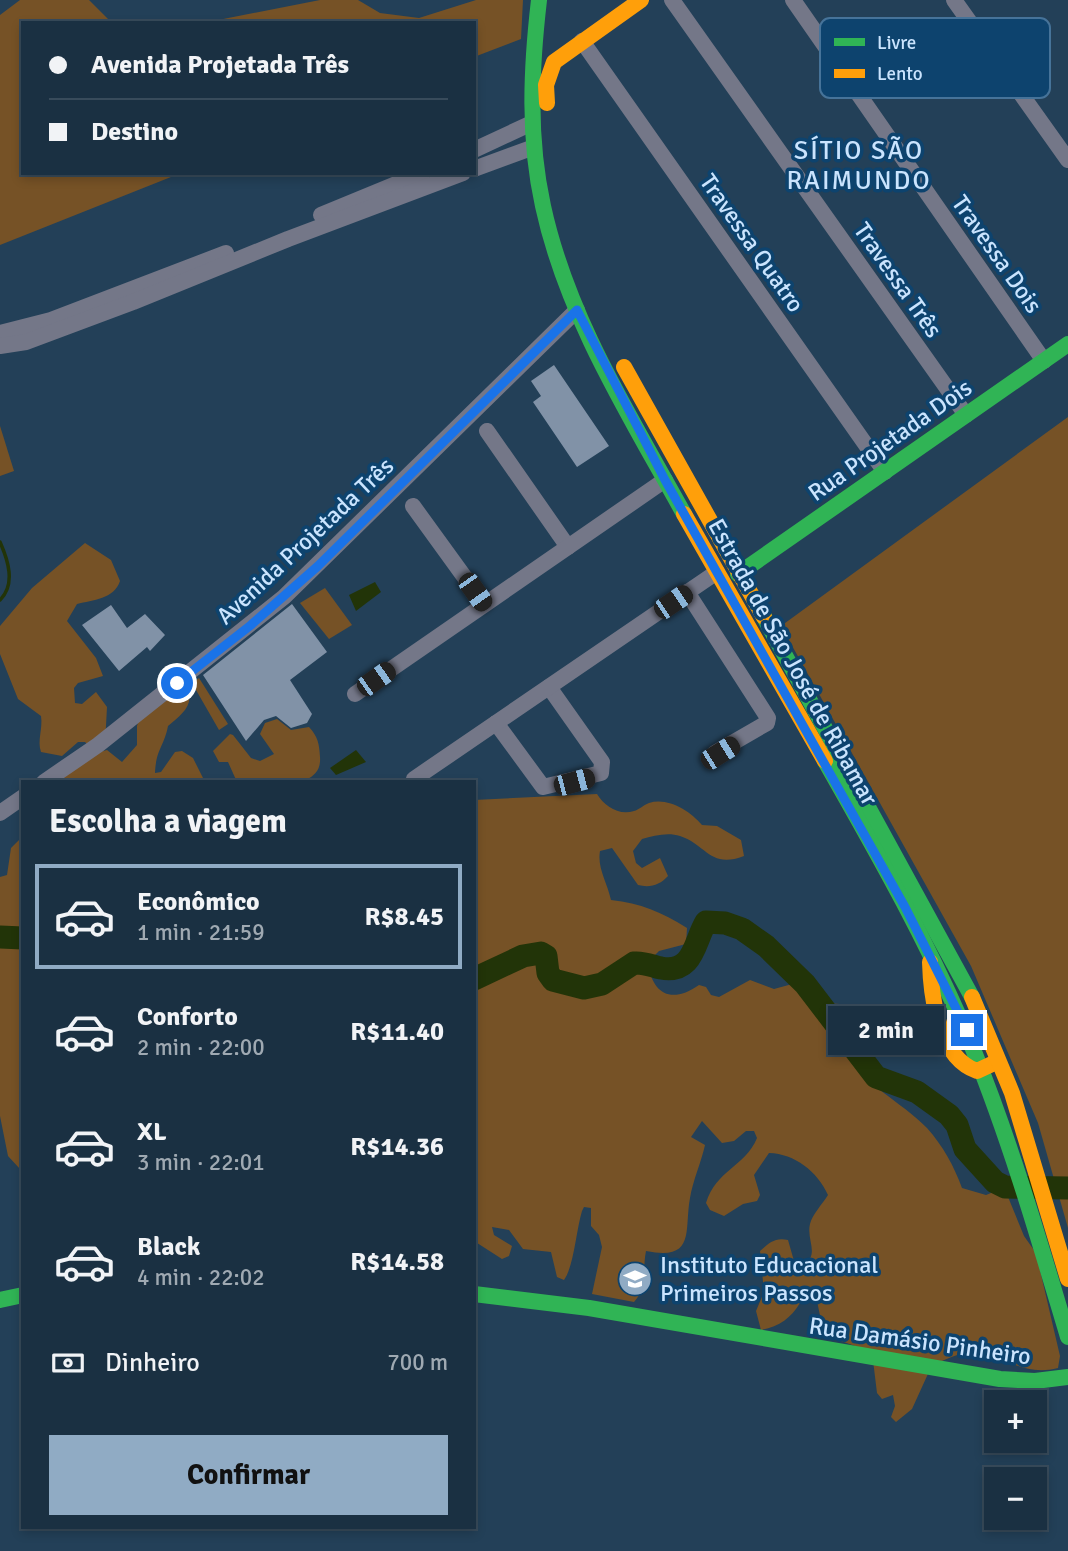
<!DOCTYPE html>
<html lang="pt">
<meta charset="utf-8">
<style>
body{margin:0;font-family:Signika,sans-serif;background:#273c4d;color:#f1f3f6;height:100vh;display:flex;flex-direction:column;font-size:26px;white-space:nowrap}
*{box-sizing:border-box;margin:0}
p{font-size:23px;color:#9fa9b2}
.icon{flex:none;width:38px;height:38px;fill:none;stroke:currentColor;stroke-width:2;stroke-linecap:round;stroke-linejoin:round}
.map{position:relative;flex:1;overflow:hidden}
.details{position:absolute;left:21px;top:780px;width:455px;height:749px;display:flex;flex-direction:column;background:#1a3042;border-radius:0px;box-shadow:0 4px 10px #0003,0 0 0 2px #384b5b}
.details>*{flex:none}
.banner{position:absolute;left:21px;top:21px;width:455px;height:154px;border-radius:0px;box-shadow:0 4px 10px #0003,0 0 0 2px #384b5b;display:grid;align-content:center;height:154px;padding:0 28px;background:#1a3042}
.buttons{position:absolute;left:984px;top:1390px;display:grid;gap:14px}
.buttons a{display:grid;place-items:center;width:63px;height:63px;border-radius:0px;background:#1a3042;box-shadow:0 4px 10px #0003,0 0 0 2px #384b5b;font-size:35px}
.end{position:absolute;width:32px;height:32px;margin:-16px;border:9px solid #1a73e8;background:#fff;box-shadow:0 0 0 4px #fff}
.from{border-radius:50%}
.bubble{position:absolute;height:49px;border-radius:0px;background:#1a3042;box-shadow:0 4px 10px #0003,0 0 0 2px #384b5b;font-size:23px;font-weight:800;line-height:49px;text-align:center}
.car{position:absolute;width:21px;height:42px;margin:-21px -10px;border-radius:9px;box-shadow:0 0 5px 2px #0007;background:linear-gradient(#222 24%,#8ab4d8 0 40%,#222 0 76%,#8ab4d8 0 86%,#222 0)}
.banner b{display:flex;align-items:center;gap:24px;height:66px;font-size:26px}
.banner b+b{border-top:2px solid #384b5b}
.banner i{width:18px;height:18px;background:#f1f3f6}
ul{padding:0;list-style:none}
li{display:flex;align-items:center;gap:21px;height:105px;margin:0 14px 10px;padding:0 14px;border:4px solid transparent;border-radius:0px}
li div{flex:1}
li b{display:block;font-size:26px}
li em{font-style:normal;font-weight:800}
li.current{border-color:#90abc4}
li>.icon{width:63px;height:63px;stroke-width:1.5}
h2{padding:0 28px;font-size:32px;line-height:84px}
.pay{display:flex;align-items:center;gap:18px;height:77px;padding:0 28px;font-size:26px}
.pay p{margin-inline-start:auto}
.primary-button{display:flex;gap:14px;margin-top:auto;padding:14px 28px}
.primary-button a{flex:1;height:80px;border-radius:0px;background:#90abc4;color:#111;font-size:28px;font-weight:800;line-height:80px;text-align:center}
.map>svg:first-child{display:block}
.green{fill:#765226}
.water{fill:#223408}
.lines{fill:none;stroke-linecap:round;stroke-linejoin:round}
.stream{stroke:#223408;stroke-width:3.5}
.river{stroke:#223408;stroke-width:23}
.building{fill:#8192a7}
.street{stroke:#747788;stroke-width:16}
.fast{stroke:#30b455;stroke-width:16}
.slow{stroke:#ff9f0a;stroke-width:16}
.route{stroke:#1a73e8;stroke-width:9}
.labels{text-anchor:middle;dominant-baseline:central;stroke-width:7;stroke-linejoin:round;paint-order:stroke}
.street-label{font-size:24px;fill:#cae4fe;stroke:#0d436e}
.poi-label{font-size:24px;fill:#cae4fe;stroke:#0d436e;text-anchor:start}
.neighbourhood-label{font-size:26px;letter-spacing:2px;fill:#cae4fe;stroke:#0d436e}
.key{fill:#0d436e;stroke:#467399;stroke-width:2}
.key-label{font-size:19px;fill:#cae4fe}
</style>
<div class="map">
<svg width="1068" height="1551" viewBox="0 0 1068 1551">
<rect width="100%" height="100%" fill="#234058"/>
<g class="green">
<polygon points="20,0 89,0 112,23 23,23 23,173 181,173 0,245 0,15"/>
<polygon points="320,0 358,0 380,13 419,18 476,0 523,0 521,39 474,57 474,23 203,23"/>
<polygon points="1068,417 1068,1228 1038,1123 971,966 781,626"/>
<polygon points="0,426 14,471 0,476"/>
<path d="M85 543 111 560 120 581C114 599 93 600 77 604L67 621 96 658 103 676 78 683 74 688 75 703 82 704 96 692 107 707 105 744 91 748 85 742H78L62 756 41 752C37 740 43 729 41 716L18 699 0 654V626L32 588Z"/>
<polygon points="325,588 352,625 329,639 300,603"/>
<polygon points="199,678 228,724 219,730 192,683"/>
<path d="M185 685C197 704 182 714 168 726 164 747 156 749 155 773L161 772 175 752 182 751 193 758 205 782H43L89 755 107 750 122 762 137 745V726L141 712Z"/>
<path d="M277 719 291 730 309 727C318 737 319 743 320 757 323 794 261 782 237 782L228 762H219L213 751 230 734 233 735 251 758 260 761 274 754 260 734 265 723Z"/>
<path d="M597 794C604 806 619 816 634 811 639 810 643 805 649 803 668 797 690 811 702 825L717 826 741 840 744 856C710 869 707 845 680 836 667 832 654 836 642 839L633 851 636 863 642 868 660 858 668 876C660 885 650 888 638 885L612 848 600 851C597 868 607 882 611 900 641 903 661 912 687 928L686 944 659 951 648 962C652 995 672 1004 699 985L706 987 711 995 719 997 750 980 774 989 796 983 808 989 820 1005C839 1003 848 1001 860 1017L857 1038 847 1049C865 1088 900 1100 927 1128 943 1146 954 1166 962 1188L986 1195 1001 1189 1006 1192 1024 1236 1036 1253 1060 1356 1058 1368C1022 1377 1006 1355 973 1353 959 1352 945 1360 932 1365L912 1409 896 1422 891 1417 895 1406 893 1395 882 1399 877 1393 872 1352 824 1335 817 1301 800 1303C791 1318 779 1327 761 1330L756 1311 764 1292 760 1251C769 1243 775 1237 788 1240L794 1261 802 1265C821 1256 806 1240 810 1224 812 1215 823 1203 828 1195 817 1171 795 1154 769 1153L754 1175 760 1195 757 1201 743 1204 724 1216 710 1210 706 1203C716 1170 745 1167 757 1138L754 1131H746L734 1141 722 1143 702 1121 691 1137 705 1145C701 1163 693 1180 690 1198 684 1231 696 1261 646 1251 642 1270 648 1287 634 1302L592 1294 602 1247 599 1235 591 1226V1208L584 1207 582 1211C576 1231 574 1266 564 1280L557 1277 551 1252 523 1249 509 1230 492 1227 494 1235 512 1246 509 1256 502 1259 474 1241V800Z"/>
<polygon points="23,836 23,1169 20,1169 8,1156 0,1116 0,877 7,875 11,848"/>
</g>
<g class="water">
<polygon points="375,582 381,592 356,611 349,595"/>
<polygon points="356,750 366,762 336,775 330,768"/>
</g>
<g class="lines">
<path class="stream" d="M0 542C8 560 16 584 0 600"/>
<g class="river">
<polyline points="0,937 23,938"/>
<path d="M474 979 523 956 541 953 546 956 548 973 553 980 584 988 602 984 634 963C644 962 652 966 661 968 694 974 694 942 706 922L725 923 742 929 766 946 805 984 876 1077 917 1092 949 1115 957 1125 965 1149 995 1182 1005 1187 1068 1188"/>
</g>
</g>
<g class="building">
<polygon points="554,365 609,446 577,467 533,402 541,396 531,381"/>
<polygon points="292,604 327,652 290,680 312,714 307,723 291,728 276,716 264,720 246,741 203,675"/>
<polygon points="111,605 127,628 145,614 165,635 150,651 147,647 119,671 82,625"/>
</g>
<g class="lines">
<g class="street">
<polyline points="672,0 966,415"/>
<polyline points="793,0 1044,361"/>
<polyline points="954,0 1068,160"/>
<polyline points="582,41 885,472"/>
<polyline points="474,150 532,123"/>
<polyline points="474,169 534,147"/>
<polyline points="321,215 423,173"/>
<polyline points="0,333 51,320 226,253"/>
<polyline points="0,346 26,342 133,302 288,239 463,173"/>
<polyline points="487,431 568,547"/>
<polyline points="413,506 484,604"/>
<polyline points="687,592 768,718 767,723 715,753"/>
<polyline points="355,694 665,480"/>
<polyline points="496,723 543,787 601,773 602,762 549,687"/>
<polyline points="414,779 717,572"/>
<polyline points="44,782 98,745 284,597 577,310"/>
<polyline points="0,813 23,797"/>
</g>
<g class="fast">
<path d="M539 0C531 69 528 138 543 206 567 317 630 416 684 514"/>
<polyline points="738,574 1068,344"/>
<polyline points="764,617 972,997"/>
<path d="M825 761C878 854 932 949 973 1049 1011 1143 1039 1240 1068 1337"/>
<polyline points="474,1294 589,1308 1000,1379 1035,1381 1068,1377"/>
<polyline points="0,1300 23,1295"/>
</g>
<g class="slow">
<polyline points="547,103 546,85 554,62 641,0"/>
<polyline points="624,367 764,617"/>
<polyline points="684,514 825,761"/>
<path d="M930 962C931 998 939 1058 977 1071L992 1064"/>
<polyline points="972,997 1012,1093 1068,1279"/>
</g>
</g>
<g class="lines">
<polyline class="route" points="177,683 251,625 318,566 577,310 665,480 905,907 967,1030"/>
</g>
<defs>
<g id="school-disc" transform="scale(1.75)"><circle r="9.5" fill="#90abc4" stroke="#0d436e"/><path d="M0-5L7-2L0 1L-7-2ZM-4 1L0 2.5L4 1V4Q0 6-4 4Z" fill="#fff"/></g>
</defs>
<g fill-rule="evenodd">
<use href="#school-disc" x="635" y="1279"/>
</g>
<g class="labels">
<g class="street-label">
<text transform="translate(752 243) rotate(55)">Travessa Quatro</text>
<text transform="translate(997 254) rotate(55)">Travessa Dois</text>
<text transform="translate(898 280) rotate(55)">Travessa Três</text>
<text transform="translate(890 440) rotate(-35)">Rua Projetada Dois</text>
<text transform="translate(305 541) rotate(-43)">Avenida Projetada Três</text>
<text transform="translate(793 662) rotate(61)">Estrada de São José de Ribamar</text>
<text transform="translate(920 1341) rotate(8)">Rua Damásio Pinheiro</text>
</g>
<g class="poi-label">
<text x="660" y="1265">Instituto Educacional<tspan x="660" dy="28">Primeiros Passos</tspan></text>
</g>
<g class="neighbourhood-label">
<text x="859" y="151">SÍTIO SÃO<tspan x="859" dy="30">RAIMUNDO</tspan></text>
</g>
</g>
<rect x="820" y="18" width="230" height="80" rx="10" class="key"/>
<rect x="834" y="38" width="31" height="8" fill="#30b455"/>
<rect x="834" y="69" width="31" height="9" fill="#ff9f0a"/>
<g class="key-label">
<text x="877" y="49">Livre</text>
<text x="877" y="80">Lento</text>
</g>
</svg>
<div class="buttons">
<a>+</a>
<a>−</a>
</div>
<i class="end from" style="left:177px;top:683px"></i>
<i class="end" style="left:967px;top:1030px"></i>
<div class="bubble" style="left:828px;top:1006px;width:116px">2 min</div>
<i class="car" style="left:475px;top:592px;rotate:145deg"></i>
<i class="car" style="left:673px;top:602px;rotate:56deg"></i>
<i class="car" style="left:376px;top:679px;rotate:55deg"></i>
<i class="car" style="left:720px;top:753px;rotate:58deg"></i>
<i class="car" style="left:574px;top:782px;rotate:75deg"></i>
<div class="banner">
<b><i class="from"></i>Avenida Projetada Três</b>
<b><i></i>Destino</b>
</div>
<section class="details">
<h2>Escolha a viagem</h2>
<ul>
<li class="current"><svg class="icon" aria-label="car" viewBox="0 0 24 24"><path d="M5 17H2v-5l4-1 3-4h7l3 4 3 1v5h-3M9 17h6M6 11h13"/><circle cx="7" cy="17" r="2"/><circle cx="17" cy="17" r="2"/></svg><div><b>Econômico</b><p>1 min · 21:59</p></div><em>R$8.45</em></li>
<li><svg class="icon" aria-label="car" viewBox="0 0 24 24"><path d="M5 17H2v-5l4-1 3-4h7l3 4 3 1v5h-3M9 17h6M6 11h13"/><circle cx="7" cy="17" r="2"/><circle cx="17" cy="17" r="2"/></svg><div><b>Conforto</b><p>2 min · 22:00</p></div><em>R$11.40</em></li>
<li><svg class="icon" aria-label="car" viewBox="0 0 24 24"><path d="M5 17H2v-5l4-1 3-4h7l3 4 3 1v5h-3M9 17h6M6 11h13"/><circle cx="7" cy="17" r="2"/><circle cx="17" cy="17" r="2"/></svg><div><b>XL</b><p>3 min · 22:01</p></div><em>R$14.36</em></li>
<li><svg class="icon" aria-label="car" viewBox="0 0 24 24"><path d="M5 17H2v-5l4-1 3-4h7l3 4 3 1v5h-3M9 17h6M6 11h13"/><circle cx="7" cy="17" r="2"/><circle cx="17" cy="17" r="2"/></svg><div><b>Black</b><p>4 min · 22:02</p></div><em>R$14.58</em></li>
</ul>
<div class="pay"><svg class="icon" aria-label="cash" viewBox="0 0 24 24"><path d="M3 7h18v10H3z"/><circle cx="12" cy="12" r="2"/></svg>Dinheiro<p>700 m</p></div>
<div class="primary-button"><a>Confirmar</a></div>
</section>
</div>
